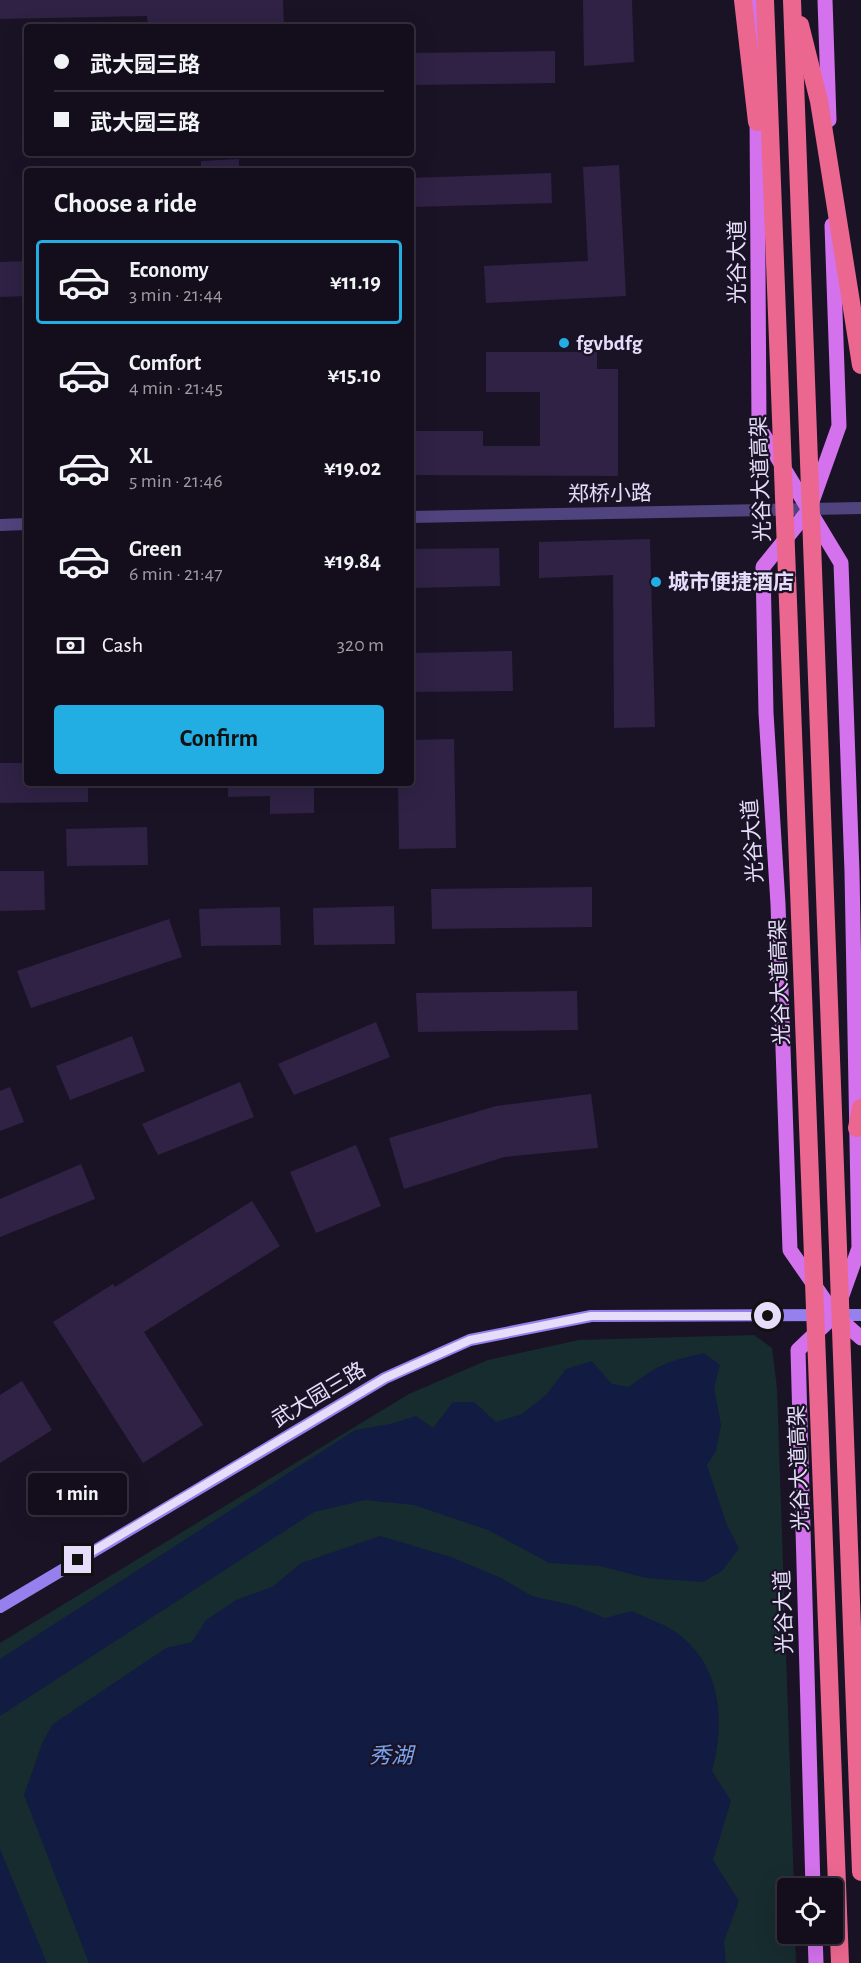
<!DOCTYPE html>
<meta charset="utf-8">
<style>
body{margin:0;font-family:"Alegreya Sans","Noto Sans SC",sans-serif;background:#1d1725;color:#f1f3f6;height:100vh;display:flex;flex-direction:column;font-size:22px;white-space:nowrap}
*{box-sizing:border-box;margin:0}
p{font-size:20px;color:#9d9ca3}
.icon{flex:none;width:33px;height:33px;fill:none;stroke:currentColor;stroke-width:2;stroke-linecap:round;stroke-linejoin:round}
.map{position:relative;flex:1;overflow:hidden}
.sheet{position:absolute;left:24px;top:168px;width:390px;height:618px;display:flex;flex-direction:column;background:#140e1c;border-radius:6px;box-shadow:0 6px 24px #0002,0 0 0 2px #332e3b}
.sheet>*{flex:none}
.guide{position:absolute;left:24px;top:24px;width:390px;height:132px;border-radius:6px;box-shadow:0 6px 24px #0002,0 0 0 2px #332e3b;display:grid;align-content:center;height:132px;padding:0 30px;background:#140e1c}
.fabs{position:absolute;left:777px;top:1878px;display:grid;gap:12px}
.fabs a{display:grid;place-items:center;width:66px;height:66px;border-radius:6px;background:#140e1c;box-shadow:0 6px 24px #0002,0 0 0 2px #332e3b;font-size:30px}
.end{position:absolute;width:27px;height:27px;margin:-14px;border:8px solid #e5ddfa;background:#111;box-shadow:0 0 0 3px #111}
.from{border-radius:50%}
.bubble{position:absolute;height:42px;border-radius:6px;background:#140e1c;box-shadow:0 6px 24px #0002,0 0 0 2px #332e3b;font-size:20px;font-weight:700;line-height:42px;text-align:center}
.guide b{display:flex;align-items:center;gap:21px;height:57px;font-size:22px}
.guide b+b{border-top:2px solid #332e3b}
.guide i{width:15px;height:15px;background:#f1f3f6}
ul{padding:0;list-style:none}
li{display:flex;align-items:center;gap:18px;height:84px;margin:0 12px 9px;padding:0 18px;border:3px solid transparent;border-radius:6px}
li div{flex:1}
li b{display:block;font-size:22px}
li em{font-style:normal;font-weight:700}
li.current{border-color:#22aee2}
li>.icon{width:54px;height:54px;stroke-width:1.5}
h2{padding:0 30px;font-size:27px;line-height:72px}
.pay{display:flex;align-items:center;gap:15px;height:66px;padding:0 30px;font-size:22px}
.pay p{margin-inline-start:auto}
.cta{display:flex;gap:12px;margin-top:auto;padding:12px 30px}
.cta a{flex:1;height:69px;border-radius:6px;background:#22aee2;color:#111;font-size:24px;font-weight:700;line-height:69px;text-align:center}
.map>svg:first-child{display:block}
.green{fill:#172c2f}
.water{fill:#121b41}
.building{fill:#2f2245}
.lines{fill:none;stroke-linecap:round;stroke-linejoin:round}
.street{stroke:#50447f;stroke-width:12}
.secondary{stroke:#9580ee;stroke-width:12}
.primary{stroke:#d372ec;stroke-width:15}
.highway{stroke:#eb6790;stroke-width:18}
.highway-bridge{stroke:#eb6790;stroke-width:18}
.route{stroke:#e5ddfa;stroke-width:8}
.poi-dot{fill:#22aee2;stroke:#1a1326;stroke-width:2}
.labels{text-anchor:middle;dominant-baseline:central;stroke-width:4.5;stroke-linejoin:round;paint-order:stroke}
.street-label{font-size:21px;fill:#e5ddfa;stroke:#1a1326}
.poi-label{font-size:21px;font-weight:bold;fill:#e5ddfa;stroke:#1a1326;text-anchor:start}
.water-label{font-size:22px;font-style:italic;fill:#78a3ed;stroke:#1a1326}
</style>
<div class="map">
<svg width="861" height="1963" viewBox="0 0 861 1963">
<rect width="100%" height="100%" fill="#1a1326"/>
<polygon class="green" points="754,1335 772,1348 777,1388 794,1888 788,1888 788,1934 795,1934 796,1963 0,1963 0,1643 409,1394 488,1360 579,1340"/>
<g class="water">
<path d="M704 1353 720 1365 714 1388 721 1425 716 1451 707 1465 727 1525 739 1548 722 1571 703 1582 646 1578 600 1566 549 1563 488 1530 414 1505 365 1500 314 1512 0 1716V1659L355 1430 390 1424 416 1416 433 1428 453 1402H474L496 1422 522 1414 546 1395 566 1369 592 1361 612 1384 629 1387C659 1364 668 1361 704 1353Z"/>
<path d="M380 1536 451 1557 501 1578 532 1596 575 1606 605 1618 632 1611C648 1619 668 1625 681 1636 722 1669 725 1724 712 1771L731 1801 713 1860 739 1901 724 1941 726 1963H89L24 1795 43 1741 53 1724 166 1648 192 1642 206 1620 236 1600 272 1587 301 1563Z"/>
<polygon points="0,1849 47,1963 0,1963"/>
</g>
<g class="building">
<polygon points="0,0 283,0 284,27 148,27 147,16 0,19"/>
<polygon points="583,0 632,0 634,62 584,66"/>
<polygon points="555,51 555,83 411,85 411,53"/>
<polygon points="239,159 239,171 201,171 201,161"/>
<polygon points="619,165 626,296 486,303 484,266 588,261 583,167"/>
<polygon points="551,173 552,203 411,207 411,178"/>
<polygon points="27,261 27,296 0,297 0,262"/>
<polygon points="486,352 597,352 597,369 618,369 618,476 411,475 411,431 483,431 483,446 540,446 540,392 486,392"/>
<polygon points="650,539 655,727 614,728 613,575 539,578 539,542"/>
<polygon points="499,548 500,586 411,588 411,549"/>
<polygon points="512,651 513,691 411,692 411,653"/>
<polygon points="454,739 456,848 399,849 398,783 411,783 411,740"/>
<polygon points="0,763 27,763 27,783 88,783 88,802 0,803"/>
<polygon points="228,783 314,783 314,813 270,814 270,796 228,797"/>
<polygon points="147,827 148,865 67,866 66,829"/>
<polygon points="0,871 44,871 45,910 0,911"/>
<polygon points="592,887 592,927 432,929 431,889"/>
<polygon points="394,906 395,944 314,945 313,908"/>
<polygon points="280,907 281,945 201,946 199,909"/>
<polygon points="169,919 182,957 31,1008 17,971"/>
<polygon points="577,991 578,1030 418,1032 416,993"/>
<polygon points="376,1022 390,1057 294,1095 278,1064"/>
<polygon points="132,1036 145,1071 70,1100 56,1066"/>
<polygon points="240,1082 254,1117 158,1155 142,1124"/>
<polygon points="10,1087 24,1122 0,1131 0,1091"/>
<polygon points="591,1094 598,1148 504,1157 404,1189 389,1138 496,1106"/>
<polygon points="356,1145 381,1206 316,1233 290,1172"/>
<polygon points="81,1164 95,1199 0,1237 0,1199"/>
<polygon points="252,1201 280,1246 144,1332 203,1425 143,1463 53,1322 113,1284 115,1287"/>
<polygon points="22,1381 52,1430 0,1463 0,1395"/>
</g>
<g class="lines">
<g class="street">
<polyline points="411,517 861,508"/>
<polyline points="0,525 27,524"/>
</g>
<polyline class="secondary" points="0,1607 385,1378 470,1340 591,1316 861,1315"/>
<g class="primary">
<polyline points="756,0 756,57"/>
<polyline points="825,0 829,120"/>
<polyline points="757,111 759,427 809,510 763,567 766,713 778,904 790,1250 835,1315 861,1338"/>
<polyline points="813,1888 798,1350 835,1315 859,1248 852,872 841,563 809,510 839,426 832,225"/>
<polyline points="815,1934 816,1963"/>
</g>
<g class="highway">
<polyline points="743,0 757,122"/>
<polyline points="857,1128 861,1108"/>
</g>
<g class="highway-bridge">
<polyline points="765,0 840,1963"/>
<polyline points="792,0 861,1872"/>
<polyline points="800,25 819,101 861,365"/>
</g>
</g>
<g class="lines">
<polyline class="route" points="78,1560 385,1378 470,1340 591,1316 768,1316"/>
</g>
<g class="poi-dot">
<circle cx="564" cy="343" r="6"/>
<circle cx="656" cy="582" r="6"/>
</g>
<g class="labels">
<g class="street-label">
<text transform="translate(737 262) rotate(-90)">光谷大道</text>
<text transform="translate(761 479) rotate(-92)">光谷大道高架</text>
<text transform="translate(610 494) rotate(-1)">郑桥小路</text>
<text transform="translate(753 841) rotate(-94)">光谷大道</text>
<text transform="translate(780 982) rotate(-92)">光谷大道高架</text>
<text transform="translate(319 1395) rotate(-31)">武大园三路</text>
<text transform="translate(799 1468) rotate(-92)">光谷大道高架</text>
<text transform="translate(784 1612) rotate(-92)">光谷大道</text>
</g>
<g class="poi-label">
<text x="576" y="343">fgvbdfg</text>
<text x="668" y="582">城市便捷酒店</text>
</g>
<g class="water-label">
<text x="391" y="1756">秀湖</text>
</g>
</g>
</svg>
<div class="fabs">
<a><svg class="icon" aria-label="locate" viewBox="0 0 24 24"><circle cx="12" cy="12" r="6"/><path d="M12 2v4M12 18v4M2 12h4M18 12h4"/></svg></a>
</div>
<i class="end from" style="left:768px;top:1316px"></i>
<i class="end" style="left:78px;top:1560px"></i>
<div class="bubble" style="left:28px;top:1473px;width:99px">1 min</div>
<div class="guide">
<b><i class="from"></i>武大园三路</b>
<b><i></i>武大园三路</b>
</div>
<section class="sheet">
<h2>Choose a ride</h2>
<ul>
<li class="current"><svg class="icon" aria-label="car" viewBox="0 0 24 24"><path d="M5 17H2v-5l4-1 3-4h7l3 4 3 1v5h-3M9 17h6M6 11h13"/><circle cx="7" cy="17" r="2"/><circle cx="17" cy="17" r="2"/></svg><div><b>Economy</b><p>3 min · 21:44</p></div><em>¥11.19</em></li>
<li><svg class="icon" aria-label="car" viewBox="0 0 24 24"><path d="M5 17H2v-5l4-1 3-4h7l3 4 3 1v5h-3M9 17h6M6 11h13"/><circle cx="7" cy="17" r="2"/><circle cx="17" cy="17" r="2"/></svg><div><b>Comfort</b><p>4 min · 21:45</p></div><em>¥15.10</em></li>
<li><svg class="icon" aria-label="car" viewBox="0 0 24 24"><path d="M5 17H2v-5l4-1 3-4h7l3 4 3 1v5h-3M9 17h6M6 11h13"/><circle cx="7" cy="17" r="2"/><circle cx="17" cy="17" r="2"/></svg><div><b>XL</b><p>5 min · 21:46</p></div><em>¥19.02</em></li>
<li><svg class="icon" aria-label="car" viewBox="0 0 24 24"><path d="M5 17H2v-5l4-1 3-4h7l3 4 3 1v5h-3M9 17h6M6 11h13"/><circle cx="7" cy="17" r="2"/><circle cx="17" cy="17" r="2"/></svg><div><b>Green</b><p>6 min · 21:47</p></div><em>¥19.84</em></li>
</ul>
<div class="pay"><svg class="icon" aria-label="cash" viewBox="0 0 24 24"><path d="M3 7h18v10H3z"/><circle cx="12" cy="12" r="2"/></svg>Cash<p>320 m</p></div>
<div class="cta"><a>Confirm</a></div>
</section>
</div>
